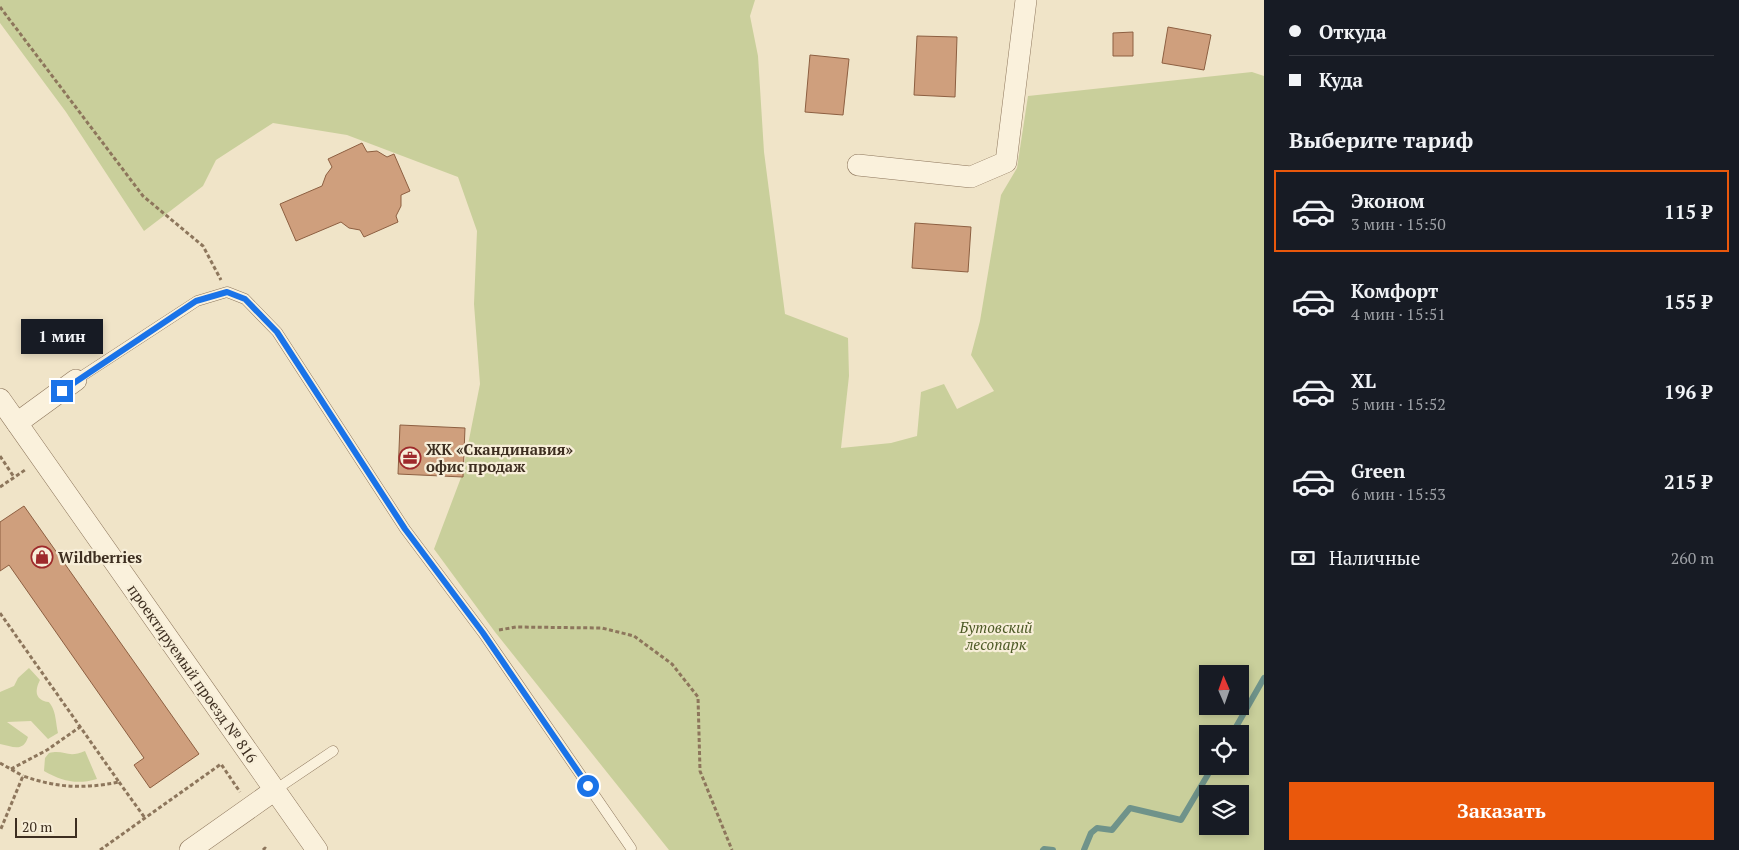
<!DOCTYPE html>
<html lang="ru">
<meta charset="utf-8">
<style>
body{margin:0;font-family:"PT Serif",serif;background:#20242c;color:#f1f3f6;height:100vh;display:flex;flex-direction:column;font-size:19px;white-space:nowrap}
*{box-sizing:border-box;margin:0}
p{font-size:16px;color:#9ea1a6}
.icon{flex:none;width:28px;height:28px;fill:none;stroke:currentColor;stroke-width:2;stroke-linecap:round;stroke-linejoin:round}
.map{position:relative;flex:1;overflow:hidden}
.drawer{display:flex;flex-direction:column;background:#171b24;width:475px}
.drawer>*{flex:none}
.guide{display:grid;align-content:center;height:110px;padding:0 25px;background:#171b24}
.needle{width:32px;rotate:358deg}
.controls{position:absolute;left:1199px;top:665px;display:grid;gap:10px}
.controls a{display:grid;place-items:center;width:50px;height:50px;border-radius:0px;background:#171b24;box-shadow:0 2px 8px #0003;font-size:25px}
.scale{position:absolute;left:15px;bottom:12px;width:62px;box-sizing:border-box;padding-left:5px;border:2px solid #3d2e20;border-top:0;font-size:14px;line-height:18px;white-space:nowrap;color:#3d2e20;-webkit-text-stroke:4px #f7eed8;paint-order:stroke}
.end{position:absolute;width:22px;height:22px;margin:-11px;border:6px solid #1a73e8;background:#fff;box-shadow:0 0 0 2px #fff}
.from{border-radius:50%}
.bubble{position:absolute;height:35px;border-radius:0px;background:#171b24;box-shadow:0 2px 8px #0003;font-size:16px;font-weight:700;line-height:35px;text-align:center}
.guide b{display:flex;align-items:center;gap:18px;height:48px;font-size:19px}
.guide b+b{border-top:1px solid #363941}
.guide i{width:12px;height:12px;background:#f1f3f6}
ul{padding:0;list-style:none}
li{display:flex;align-items:center;gap:15px;height:82px;margin:0 10px 8px;padding:0 15px;border:2px solid transparent;border-radius:0px}
li div{flex:1}
li b{display:block;font-size:19px}
li em{font-style:normal;font-weight:700}
li.on{border-color:#ea580c}
li>.icon{width:45px;height:45px;stroke-width:1.5}
h2{padding:0 25px;font-size:22px;line-height:60px}
.pay{display:flex;align-items:center;gap:12px;height:55px;padding:0 25px;font-size:19px}
.pay p{margin-inline-start:auto}
.primary-button{display:flex;gap:10px;margin-top:auto;padding:10px 25px}
.primary-button a{flex:1;height:58px;border-radius:0px;background:#ea580c;color:#fff;font-size:20px;font-weight:700;line-height:58px;text-align:center}
main{display:flex;flex:1;min-height:0}
.map>svg:first-child{display:block}
.green{fill:#c9cf9b;fill-rule:evenodd}
.lines{fill:none;stroke-linecap:round;stroke-linejoin:round}
.stream{stroke:#6f938a;stroke-width:6}
.building{fill:#cf9f7d;stroke:#8d5f41}
.lane-casing{stroke:#8d765c;stroke-width:11}
.street-casing{stroke:#8d765c;stroke-width:22}
.path{stroke:#8d765c;stroke-width:3;stroke-dasharray:4 2.5;stroke-linecap:butt}
.lane{stroke:#faf1dc;stroke-width:10}
.street{stroke:#faf1dc;stroke-width:21}
.route{stroke:#1a73e8;stroke-width:6}
.labels{text-anchor:middle;dominant-baseline:central;stroke-width:4.5;stroke-linejoin:round;paint-order:stroke}
.poi-label{font-size:15px;font-weight:bold;fill:#3d2e20;stroke:#f7eed8;text-anchor:start}
.park-label{font-size:15px;font-style:italic;fill:#4d5a26;stroke:#f7eed8}
.street-label{font-size:15px;fill:#3d2e20;stroke:#f7eed8}
</style>
<main>
<div class="map">
<svg width="1264" height="850" viewBox="0 0 1264 850">
<rect width="100%" height="100%" fill="#f0e4c8"/>
<g class="green">
<path d="M0 0H755L750 16 758 56 764 152 785 314 848 338 849 376 841 448 891 443 917 436 921 392 944 384 957 409 994 391 971 355 980 321 1001 195 1017 168 1028 96 1252 72 1264 76V850H669L495 632 434 549 462 475 480 384 474 304 477 231 458 177 347 135 273 123 216 160 203 186 144 231 66 112 0 23ZM1208 674H1240V706H1208ZM1208 734H1240V766H1208ZM1208 794H1240V826H1208Z"/>
<path d="M29 668 40 680C36 688 34 697 44 701 48 703 48 700 51 705 56 712 56 725 58 733L48 739 31 721 7 722 28 737C23 753 12 746 0 744V692L14 686 18 678Z"/>
<path d="M85 751 97 779C76 785 62 781 44 771L45 758 49 753C65 749 67 759 85 751Z"/>
</g>
<g class="lines">
<g class="stream">
<polyline points="1232,734 1264,678"/>
<polyline points="1043,850 1044,849 1053,850"/>
<polyline points="1084,850 1091,833 1097,828 1112,830 1130,808 1181,820 1213,766"/>
</g>
</g>
<g class="building">
<polygon points="1168,27 1211,35 1204,70 1162,63"/>
<polygon points="1133,32 1133,56 1113,56 1113,33"/>
<polygon points="917,36 957,37 955,97 914,95"/>
<polygon points="810,55 849,59 843,115 805,112"/>
<polygon points="362,143 367,152 377,151 387,157 394,154 410,191 401,195 401,206 396,216 398,222 364,237 360,230 349,228 341,222 296,241 280,204 322,186 326,175 332,167 328,159"/>
<polygon points="915,223 971,227 968,272 912,268"/>
<polygon points="400,425 465,428 463,477 398,474"/>
<polygon points="24,506 199,754 150,788 134,765 144,758 9,565 0,571 0,522"/>
</g>
<g class="lines">
<g class="lane-casing">
<g id="lane">
<polyline points="76,380 197,301 227,292 245,299 277,332 405,529 483,633 631,848"/>
<polyline points="275,790 333,751"/>
</g>
</g>
<g class="street-casing">
<g id="street">
<polyline points="858,165 971,177 1006,162 1026,0"/>
<polyline points="0,399 317,850"/>
<polyline points="17,423 76,380"/>
<polyline points="190,850 275,790"/>
</g>
</g>
<g class="path">
<polyline points="0,7 143,196 203,246 221,280"/>
<polyline points="0,456 14,477"/>
<polyline points="0,487 25,470"/>
<path d="M0 613 119 782C83 789 58 788 23 776L0 831"/>
<polyline points="499,630 516,627 602,628 634,636 672,664 698,697 700,771 732,850"/>
<polyline points="0,763 23,776"/>
<polyline points="11,769 47,750 80,727"/>
<polyline points="119,782 145,818"/>
<polyline points="100,850 221,764 240,792"/>
<polyline points="263,850 265,848 267,850"/>
</g>
<use href="#lane" class="lane"/>
<use href="#street" class="street"/>
</g>
<g class="lines">
<polyline class="route" points="62,391 196,301 227,292 245,299 277,332 405,529 483,633 588,786"/>
</g>
<defs>
<g id="office-ring" transform="scale(1.125)"><circle r="9.5" fill="#f7eed8" stroke="#9e2a2b" stroke-width="1.5"/><path d="M-6-3h4V-5.5h4V-3h4V5H-6ZM-1-4.5V-3h2v-1.5ZM-6 0V1H6V0Z" fill="#9e2a2b"/></g>
<g id="shop-ring" transform="scale(1.125)"><circle r="9.5" fill="#f7eed8" stroke="#9e2a2b" stroke-width="1.5"/><path d="M-5-2.5h2.3a2.7 3.5 0 0 1 5.4 0H5L5.5 6h-11ZM-1.5-2.5h3a1.5 2.3 0 0 0-3 0Z" fill="#9e2a2b"/></g>
</defs>
<g fill-rule="evenodd">
<use href="#office-ring" x="410" y="458"/>
<use href="#shop-ring" x="42" y="557"/>
</g>
<g class="labels">
<g class="poi-label">
<text x="426" y="449">ЖК «Скандинавия»<tspan x="426" dy="17">офис продаж</tspan></text>
<text x="58" y="557">Wildberries</text>
</g>
<g class="park-label">
<text x="996" y="627">Бутовский<tspan x="996" dy="17">лесопарк</tspan></text>
</g>
<g class="street-label">
<text transform="translate(193 673) rotate(55)">проектируемый проезд № 816</text>
</g>
</g>
</svg>
<div class="controls">
<a><svg class="needle" viewBox="-14 -14 28 28"><path d="M0-13l5 13h-10z" fill="#e53935"/><path d="M0 13l5-13h-10z" fill="#9ea1a6"/></svg></a>
<a><svg class="icon" aria-label="locate" viewBox="0 0 24 24"><circle cx="12" cy="12" r="6"/><path d="M12 2v4M12 18v4M2 12h4M18 12h4"/></svg></a>
<a><svg class="icon" aria-label="layers" viewBox="0 0 24 24"><path d="M12 4l9 5-9 5-9-5zM3 14l9 5 9-5"/></svg></a>
</div>
<div class="scale">20 m</div>
<i class="end from" style="left:588px;top:786px"></i>
<i class="end" style="left:62px;top:391px"></i>
<div class="bubble" style="left:21px;top:319px;width:82px">1 мин</div>
</div>
<section class="drawer">
<div class="guide">
<b><i class="from"></i>Откуда</b>
<b><i></i>Куда</b>
</div>
<h2>Выберите тариф</h2>
<ul>
<li class="on"><svg class="icon" aria-label="car" viewBox="0 0 24 24"><path d="M5 17H2v-5l4-1 3-4h7l3 4 3 1v5h-3M9 17h6M6 11h13"/><circle cx="7" cy="17" r="2"/><circle cx="17" cy="17" r="2"/></svg><div><b>Эконом</b><p>3 мин · 15:50</p></div><em>115 ₽</em></li>
<li><svg class="icon" aria-label="car" viewBox="0 0 24 24"><path d="M5 17H2v-5l4-1 3-4h7l3 4 3 1v5h-3M9 17h6M6 11h13"/><circle cx="7" cy="17" r="2"/><circle cx="17" cy="17" r="2"/></svg><div><b>Комфорт</b><p>4 мин · 15:51</p></div><em>155 ₽</em></li>
<li><svg class="icon" aria-label="car" viewBox="0 0 24 24"><path d="M5 17H2v-5l4-1 3-4h7l3 4 3 1v5h-3M9 17h6M6 11h13"/><circle cx="7" cy="17" r="2"/><circle cx="17" cy="17" r="2"/></svg><div><b>XL</b><p>5 мин · 15:52</p></div><em>196 ₽</em></li>
<li><svg class="icon" aria-label="car" viewBox="0 0 24 24"><path d="M5 17H2v-5l4-1 3-4h7l3 4 3 1v5h-3M9 17h6M6 11h13"/><circle cx="7" cy="17" r="2"/><circle cx="17" cy="17" r="2"/></svg><div><b>Green</b><p>6 мин · 15:53</p></div><em>215 ₽</em></li>
</ul>
<div class="pay"><svg class="icon" aria-label="cash" viewBox="0 0 24 24"><path d="M3 7h18v10H3z"/><circle cx="12" cy="12" r="2"/></svg>Наличные<p>260 m</p></div>
<div class="primary-button"><a>Заказать</a></div>
</section>
</main>
